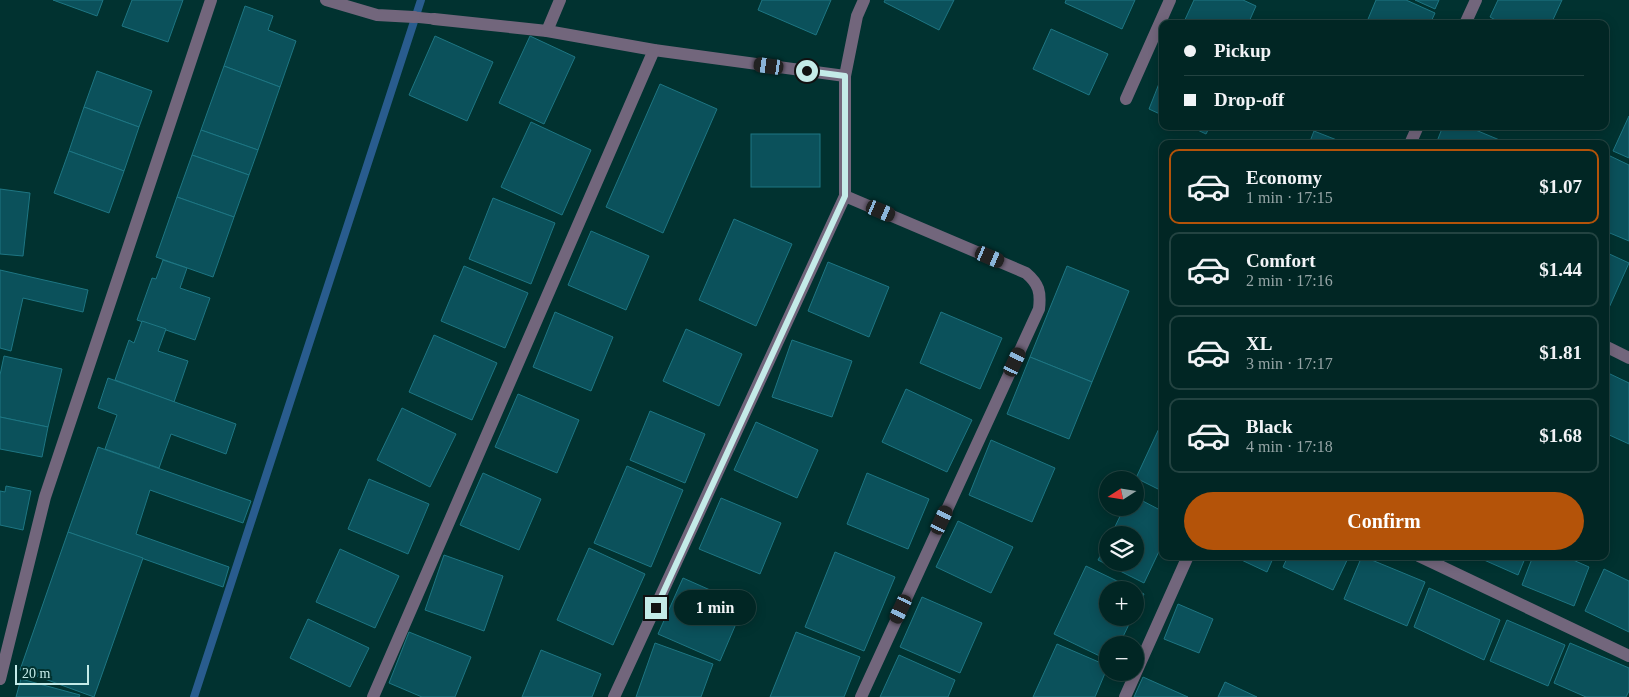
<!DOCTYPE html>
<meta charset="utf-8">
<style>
body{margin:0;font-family:"Times New Roman",serif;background:#0b2e2c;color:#f1f3f6;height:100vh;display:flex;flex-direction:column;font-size:19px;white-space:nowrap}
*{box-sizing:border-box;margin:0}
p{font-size:16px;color:#96a5a6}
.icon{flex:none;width:28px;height:28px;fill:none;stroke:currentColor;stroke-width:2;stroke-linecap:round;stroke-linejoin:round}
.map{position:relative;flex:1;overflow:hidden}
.sheet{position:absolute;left:1159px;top:140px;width:450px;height:420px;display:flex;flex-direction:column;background:#012624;border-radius:10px;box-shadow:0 2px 12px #0003,0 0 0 1px #234341}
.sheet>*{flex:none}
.banner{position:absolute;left:1159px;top:20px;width:450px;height:110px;border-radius:10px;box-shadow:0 2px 12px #0003,0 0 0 1px #234341;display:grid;align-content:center;height:110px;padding:0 25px;background:#012624}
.needle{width:32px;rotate:258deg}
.fabs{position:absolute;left:1099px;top:471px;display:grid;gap:10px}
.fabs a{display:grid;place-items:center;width:45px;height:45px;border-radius:50%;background:#012624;box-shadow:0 2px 12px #0003,0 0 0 1px #234341;font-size:25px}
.scale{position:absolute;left:15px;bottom:12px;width:74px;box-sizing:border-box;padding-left:5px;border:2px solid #c4ebe8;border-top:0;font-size:14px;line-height:18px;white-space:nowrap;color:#c4ebe8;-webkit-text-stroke:4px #013230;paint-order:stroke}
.end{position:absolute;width:22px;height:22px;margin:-11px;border:6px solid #c4ebe8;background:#111;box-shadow:0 0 0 2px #111}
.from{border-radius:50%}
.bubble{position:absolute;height:35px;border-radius:18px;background:#012624;box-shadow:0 2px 12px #0003,0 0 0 1px #234341;font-size:16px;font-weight:700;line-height:35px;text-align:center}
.car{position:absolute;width:15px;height:30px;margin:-15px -8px;border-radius:6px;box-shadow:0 0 4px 1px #0007;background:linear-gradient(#222 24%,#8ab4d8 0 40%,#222 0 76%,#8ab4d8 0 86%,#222 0)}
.banner b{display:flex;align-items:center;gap:18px;height:48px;font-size:19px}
.banner b+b{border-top:1px solid #234341}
.banner i{width:12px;height:12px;background:#f1f3f6}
ul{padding:9px 0 0;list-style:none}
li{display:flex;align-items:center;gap:15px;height:75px;margin:0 10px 8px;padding:0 15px;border:2px solid #234341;border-radius:10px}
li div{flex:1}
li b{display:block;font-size:19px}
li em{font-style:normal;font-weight:700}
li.current{border-color:#b45309}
li>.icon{width:45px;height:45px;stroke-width:1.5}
.cta{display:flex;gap:10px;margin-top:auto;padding:10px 25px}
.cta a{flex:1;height:58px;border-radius:30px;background:#b45309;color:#fff;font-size:20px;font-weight:700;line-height:58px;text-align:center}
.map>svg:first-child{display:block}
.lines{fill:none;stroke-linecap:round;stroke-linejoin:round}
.stream{stroke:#295c8e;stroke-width:8}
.building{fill:#0b515b;stroke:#1e7683}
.service{stroke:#72667c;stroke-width:11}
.minor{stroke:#72667c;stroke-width:12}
.route{stroke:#c4ebe8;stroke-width:6}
</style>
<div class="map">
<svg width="1629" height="697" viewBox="0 0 1629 697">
<rect width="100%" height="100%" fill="#013230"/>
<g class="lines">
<polyline class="stream" points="194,697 421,0"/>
</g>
<g class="building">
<polygon points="53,0 103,0 97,16"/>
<polygon points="132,0 183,0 168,42 122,26"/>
<polygon points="762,0 831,0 816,35 758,10"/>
<polygon points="885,0 954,0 939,30 884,2"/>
<polygon points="1066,0 1135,0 1122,29 1065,3"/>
<polygon points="1194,0 1243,0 1256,6 1248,24 1183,24"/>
<polygon points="1376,0 1406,0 1435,13 1430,24 1366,24"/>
<polygon points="1415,0 1439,0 1435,9"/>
<polygon points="1498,0 1562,0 1551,24 1503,24 1490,17"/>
<polygon points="245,6 273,16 268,30 296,41 280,87 224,66"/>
<polygon points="1051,29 1108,54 1089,95 1033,69"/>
<polygon points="435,36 493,62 467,121 409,95"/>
<polygon points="530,36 575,57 544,124 499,103"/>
<polygon points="224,66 280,87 258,150 201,130"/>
<polygon points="97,71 152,91 139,127 84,107"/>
<polygon points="1162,76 1162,115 1149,109"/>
<polygon points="660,84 717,109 663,233 606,207"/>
<polygon points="84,107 139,127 124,171 69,151"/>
<polygon points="1629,116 1629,158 1613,151"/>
<polygon points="531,122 591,150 562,215 501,187"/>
<polygon points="1189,126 1210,126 1206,134"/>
<polygon points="1443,126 1466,126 1502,141 1500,144 1436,144"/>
<polygon points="201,130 258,150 249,175 192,155"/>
<polygon points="1314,131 1347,144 1309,144"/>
<rect x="751" y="134" width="69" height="53"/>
<polygon points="69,151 124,171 109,213 54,193"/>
<polygon points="192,155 249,175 234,217 177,197"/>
<polygon points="1608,155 1629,165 1629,241 1605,231 1605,162"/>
<polygon points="0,189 30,193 23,256 0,254"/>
<polygon points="177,197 234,217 213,277 156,257"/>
<polygon points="493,198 555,223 531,284 469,259"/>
<polygon points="734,219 792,244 756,326 699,300"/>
<polygon points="591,231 649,256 626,310 568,285"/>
<polygon points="1605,252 1629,263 1608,310 1605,309"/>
<polygon points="163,260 187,268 180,288 210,298 195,340 137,320 152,278 156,279"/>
<polygon points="828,262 889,287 869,337 808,311"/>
<polygon points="464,266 528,293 505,348 441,321"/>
<polygon points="1067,266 1129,291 1092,382 1030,357"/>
<polygon points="0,270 88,290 83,312 23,298 11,351 0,348"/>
<polygon points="555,312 613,337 591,391 533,367"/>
<polygon points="941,312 1002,338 980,389 920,363"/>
<polygon points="142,321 166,329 158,351 188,361 174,402 115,380 129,340 134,343"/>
<polygon points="686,329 742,354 719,406 663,381"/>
<polygon points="434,335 497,363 472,420 409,392"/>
<polygon points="792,340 852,361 832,417 772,397"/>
<polygon points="4,356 62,369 48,427 0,417 0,375"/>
<polygon points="1030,357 1092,382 1069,439 1007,414"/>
<polygon points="1608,373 1629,383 1629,444 1605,433 1605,380"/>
<polygon points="108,378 236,424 226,454 171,434 159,468 105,449 117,415 98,408"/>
<polygon points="906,389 972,420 947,472 882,442"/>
<polygon points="518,394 579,420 557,473 495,447"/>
<polygon points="402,408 456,434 430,487 377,460"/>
<polygon points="650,411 705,434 685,483 630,460"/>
<polygon points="0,417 48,427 42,457 0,449"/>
<polygon points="756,422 818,450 797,498 734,470"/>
<polygon points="1162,422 1162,491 1136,478"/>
<polygon points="991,440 1055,468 1032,522 969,495"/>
<polygon points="98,447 251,501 243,523 150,490 136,534 229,567 223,587 68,532"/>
<polygon points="627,466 683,490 651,567 594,543"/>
<polygon points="483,473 541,499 519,550 460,525"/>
<polygon points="867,473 929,499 908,549 847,524"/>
<polygon points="369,479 429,504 408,554 348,529"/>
<polygon points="6,486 31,491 23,530 0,525 0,491 5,492"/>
<polygon points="1135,497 1162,511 1162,545 1144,583 1098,560 1108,542 1108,562 1135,562 1135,535 1111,535 1124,508 1135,508"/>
<polygon points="721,498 781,523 760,574 699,549"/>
<polygon points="958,521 1013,547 991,593 936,567"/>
<polygon points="68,532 143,558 94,697 20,670"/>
<polygon points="589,548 645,574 613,645 557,620"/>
<polygon points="340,549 399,576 375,628 316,602"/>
<polygon points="835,552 895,577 864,651 805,627"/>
<polygon points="444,555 503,576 484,631 425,610"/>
<polygon points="1233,556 1274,556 1267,572"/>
<polygon points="1288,556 1349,556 1333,590 1283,567"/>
<polygon points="1362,556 1425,582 1407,626 1344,599"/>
<polygon points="1475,556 1526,556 1518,575"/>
<polygon points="1533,556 1564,556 1589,567 1574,606 1522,585"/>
<polygon points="1086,566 1144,594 1135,612 1135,590 1108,590 1108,618 1132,618 1119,645 1108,645 1108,660 1054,634"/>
<polygon points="1604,569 1629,581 1629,632 1585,611"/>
<polygon points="683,578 744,605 720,661 658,634"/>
<polygon points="1429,588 1500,620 1484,660 1414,627"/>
<polygon points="922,597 982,623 960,673 900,647"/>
<polygon points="1178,604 1213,619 1199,653 1164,639"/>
<polygon points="308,619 369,648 350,687 290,658"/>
<polygon points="1507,620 1565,645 1548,686 1490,661"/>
<polygon points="409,632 471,657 455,697 422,697 389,683"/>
<polygon points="796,632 860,657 844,697 770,697"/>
<polygon points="655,643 713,664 701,697 636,697"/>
<polygon points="1570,643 1629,668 1629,691 1626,697 1586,697 1554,683"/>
<polygon points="1057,644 1108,666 1095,697 1033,697"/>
<polygon points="541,650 601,674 592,697 522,697"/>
<polygon points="899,655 955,680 948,697 880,697"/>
<polygon points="1143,677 1188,697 1134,697"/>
<polygon points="21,679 80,695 79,697 16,697"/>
<polygon points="1225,682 1257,697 1218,697"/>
</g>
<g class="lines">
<polyline class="service" points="414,17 434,19"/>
<g class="minor">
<polyline points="326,0 377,15 414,17"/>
<polyline points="434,19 547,31 654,50 845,76"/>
<polyline points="1465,24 1476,0"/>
<polyline points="547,31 560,0"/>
<polyline points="1126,99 1170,0"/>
<polyline points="1410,144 1418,126"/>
<path d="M845 196 1026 273C1039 284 1041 292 1039 309L861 697"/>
<polyline points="1605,346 1629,358"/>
<polyline points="1419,556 1629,656"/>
<polyline points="0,679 45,497 211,0"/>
<polyline points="373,697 654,50"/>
<polyline points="614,697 845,196 845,76 857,16 864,0"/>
<polyline points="1125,697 1188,556"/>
</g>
</g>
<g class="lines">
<polyline class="route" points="656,608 845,196 845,76 807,71"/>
</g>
</svg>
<div class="fabs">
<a><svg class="needle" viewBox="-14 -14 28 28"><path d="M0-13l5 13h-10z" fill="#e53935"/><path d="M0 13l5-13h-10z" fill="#96a5a6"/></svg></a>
<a><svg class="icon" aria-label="layers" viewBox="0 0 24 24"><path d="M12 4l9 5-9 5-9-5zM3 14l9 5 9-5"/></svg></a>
<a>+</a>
<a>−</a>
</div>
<div class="scale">20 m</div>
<i class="end from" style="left:807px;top:71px"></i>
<i class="end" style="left:656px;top:608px"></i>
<div class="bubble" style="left:674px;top:590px;width:82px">1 min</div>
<i class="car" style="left:769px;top:66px;rotate:278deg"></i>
<i class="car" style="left:881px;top:211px;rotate:113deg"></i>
<i class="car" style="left:990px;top:257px;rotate:113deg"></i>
<i class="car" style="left:1015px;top:362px;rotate:25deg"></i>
<i class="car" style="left:942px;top:520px;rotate:25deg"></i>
<i class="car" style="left:901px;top:609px;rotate:205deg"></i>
<div class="banner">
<b><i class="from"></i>Pickup</b>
<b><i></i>Drop-off</b>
</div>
<section class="sheet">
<ul>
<li class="current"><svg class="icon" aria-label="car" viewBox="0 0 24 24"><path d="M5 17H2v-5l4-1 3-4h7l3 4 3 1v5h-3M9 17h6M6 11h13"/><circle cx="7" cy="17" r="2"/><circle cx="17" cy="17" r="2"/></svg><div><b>Economy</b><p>1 min · 17:15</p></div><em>$1.07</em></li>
<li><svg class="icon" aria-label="car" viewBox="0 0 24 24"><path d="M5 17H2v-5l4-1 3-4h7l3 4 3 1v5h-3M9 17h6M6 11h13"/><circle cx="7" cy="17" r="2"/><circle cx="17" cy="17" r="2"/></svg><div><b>Comfort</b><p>2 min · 17:16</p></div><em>$1.44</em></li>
<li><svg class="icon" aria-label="car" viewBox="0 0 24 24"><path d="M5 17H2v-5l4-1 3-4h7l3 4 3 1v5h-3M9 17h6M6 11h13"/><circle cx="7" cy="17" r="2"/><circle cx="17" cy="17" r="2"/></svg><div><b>XL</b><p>3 min · 17:17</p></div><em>$1.81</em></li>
<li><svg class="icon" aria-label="car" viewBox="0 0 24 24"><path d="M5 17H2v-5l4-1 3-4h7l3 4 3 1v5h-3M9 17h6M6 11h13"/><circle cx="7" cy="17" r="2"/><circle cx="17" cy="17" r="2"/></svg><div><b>Black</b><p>4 min · 17:18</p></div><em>$1.68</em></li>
</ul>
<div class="cta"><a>Confirm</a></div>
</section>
</div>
